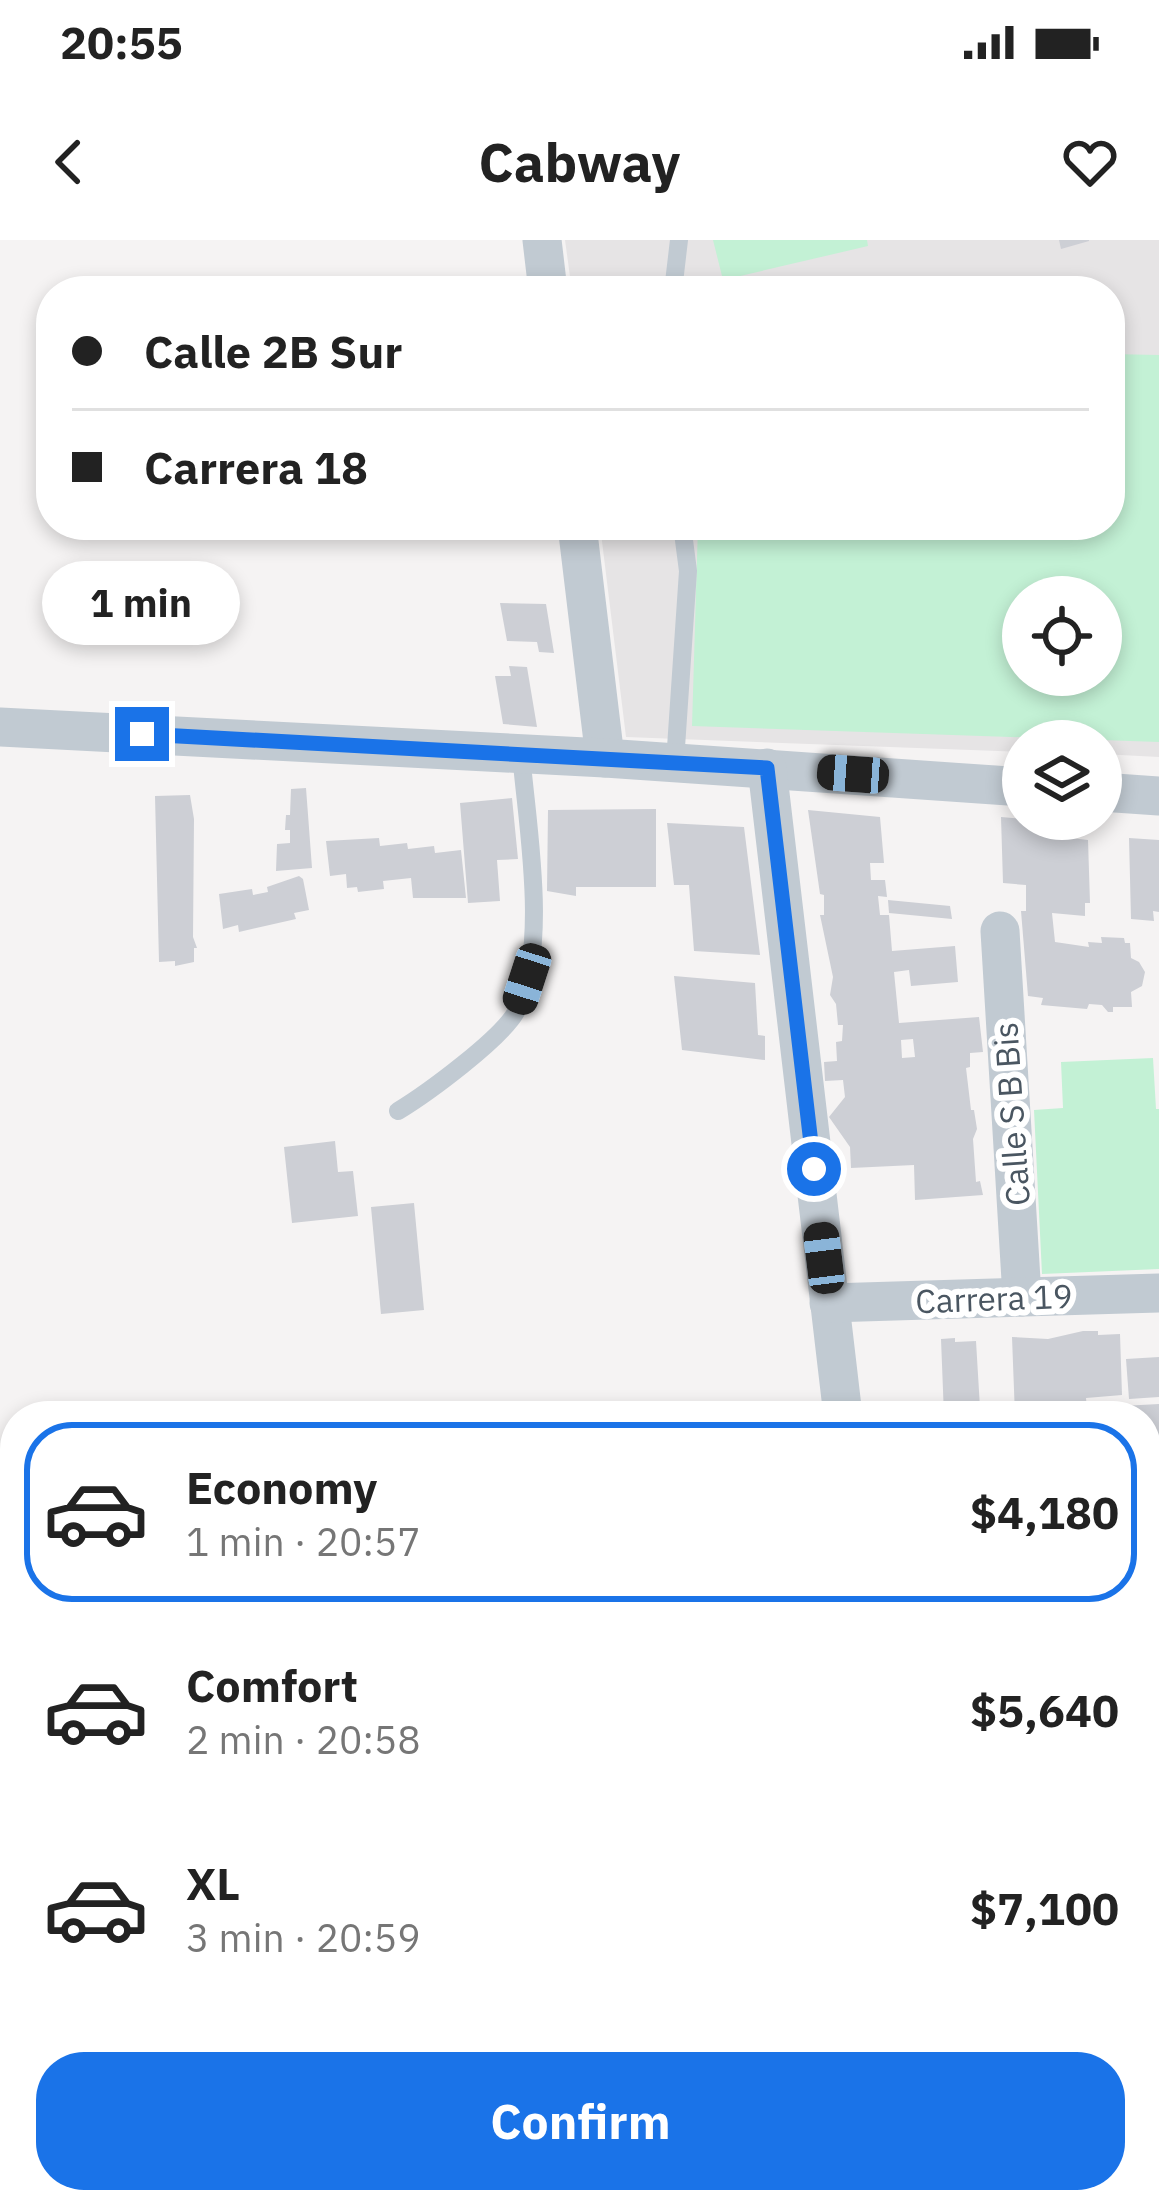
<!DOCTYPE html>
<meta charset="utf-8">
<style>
body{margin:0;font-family:"IBM Plex Sans",sans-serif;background:#f6f6f6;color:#222;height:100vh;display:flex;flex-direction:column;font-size:45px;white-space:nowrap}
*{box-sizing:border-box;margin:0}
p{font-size:39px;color:#767676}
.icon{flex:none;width:66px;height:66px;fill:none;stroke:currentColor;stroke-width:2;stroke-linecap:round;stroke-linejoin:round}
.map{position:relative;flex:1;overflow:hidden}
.panel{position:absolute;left:0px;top:1161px;width:1161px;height:813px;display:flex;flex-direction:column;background:#fff;border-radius:48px 48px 0 0;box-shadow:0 6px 18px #0003}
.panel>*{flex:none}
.guide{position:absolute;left:36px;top:36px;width:1089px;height:264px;border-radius:48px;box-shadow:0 6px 18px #0003;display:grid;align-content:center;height:264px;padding:0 36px;background:#fff}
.controls{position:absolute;left:1002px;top:336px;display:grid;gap:24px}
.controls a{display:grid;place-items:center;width:120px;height:120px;border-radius:50%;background:#fff;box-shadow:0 6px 18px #0003;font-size:60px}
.end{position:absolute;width:54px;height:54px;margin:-27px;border:15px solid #1a73e8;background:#fff;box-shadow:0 0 0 6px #fff}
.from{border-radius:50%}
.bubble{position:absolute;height:84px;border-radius:42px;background:#fff;box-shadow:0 6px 18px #0003;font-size:39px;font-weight:800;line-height:84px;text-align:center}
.car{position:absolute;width:36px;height:72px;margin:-36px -18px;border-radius:15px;box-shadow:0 0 9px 3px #0007;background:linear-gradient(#222 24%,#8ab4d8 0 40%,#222 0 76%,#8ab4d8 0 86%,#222 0)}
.guide b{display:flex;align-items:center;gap:42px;height:114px;font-size:45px}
.guide b+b{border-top:3px solid #e0e0e0}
.guide i{width:30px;height:30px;background:#222}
ul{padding:21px 0 0;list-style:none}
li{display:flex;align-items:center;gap:36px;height:180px;margin:0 24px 18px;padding:0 12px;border:6px solid transparent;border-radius:48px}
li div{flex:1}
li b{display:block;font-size:45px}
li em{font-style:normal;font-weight:800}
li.on{border-color:#1a73e8}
li>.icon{width:108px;height:108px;stroke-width:1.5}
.primary-button{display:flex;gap:24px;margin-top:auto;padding:24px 36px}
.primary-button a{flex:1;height:138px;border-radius:48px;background:#1a73e8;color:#fff;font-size:48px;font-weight:800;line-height:138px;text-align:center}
.status{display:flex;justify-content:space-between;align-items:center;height:84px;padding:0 60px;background:#fff;direction:ltr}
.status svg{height:33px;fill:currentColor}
header{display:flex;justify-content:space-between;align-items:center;height:156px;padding:0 36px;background:#fff;font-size:54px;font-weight:800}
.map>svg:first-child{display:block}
.education{fill:#e6e4e5;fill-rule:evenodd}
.green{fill:#c3f1d5;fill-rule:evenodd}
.building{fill:#cdcfd5;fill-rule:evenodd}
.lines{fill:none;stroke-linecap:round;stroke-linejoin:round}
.lane{stroke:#c1cad2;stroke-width:18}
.street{stroke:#c1cad2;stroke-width:39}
.route{stroke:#1a73e8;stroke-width:15}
.labels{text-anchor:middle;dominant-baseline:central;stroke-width:12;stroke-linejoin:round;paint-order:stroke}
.street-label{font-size:33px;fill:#4a5661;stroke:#fff}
</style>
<div class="status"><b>20:55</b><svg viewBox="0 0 49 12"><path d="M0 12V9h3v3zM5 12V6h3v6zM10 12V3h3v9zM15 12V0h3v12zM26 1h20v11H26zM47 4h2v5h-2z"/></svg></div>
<header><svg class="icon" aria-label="back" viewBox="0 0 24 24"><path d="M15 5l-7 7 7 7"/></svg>Cabway<svg class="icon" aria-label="heart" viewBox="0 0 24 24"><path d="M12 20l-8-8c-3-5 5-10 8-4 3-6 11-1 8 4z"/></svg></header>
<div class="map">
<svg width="1159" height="1972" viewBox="0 0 1159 1972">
<rect width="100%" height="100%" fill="#f5f3f3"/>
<path class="education" d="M565 0H1159V517L1101 514V501H1023V512L626 497 600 285H1110V51H572ZM1023 357H1101V435H1023Z"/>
<g class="green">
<polygon points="713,0 867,0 868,6 723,40"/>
<path d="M1110 114 1159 115V502L692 486 698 285H1110ZM1023 357H1101V435H1023Z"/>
<polygon points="1153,818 1156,869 1159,869 1159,1029 1042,1034 1034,870 1063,868 1061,822"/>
</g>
<g class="building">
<polygon points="1059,0 1089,0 1089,1 1061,9"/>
<polygon points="500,363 546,364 554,413 539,412 537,402 507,401"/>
<polygon points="509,426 527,427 537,487 503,484 495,436 511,436"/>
<polygon points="306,548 312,628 276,631 277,604 290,603 290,590 285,590 286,575 290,575 291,549"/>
<polygon points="190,555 194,579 193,697 197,708 194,708 194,722 175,726 175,721 159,722 155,556"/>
<polygon points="512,558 518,619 497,620 500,661 468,663 460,563"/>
<polygon points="656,569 656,647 576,647 576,656 547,651 548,570"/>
<path d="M808 570 880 577 884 623H870L871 640H885L887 657 878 656 880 675H889L892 711 955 706 958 742 911 746 909 730 894 732 899 783 979 777 983 812 970 813V827L966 828 971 870H974L977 889 973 899 976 942 980 941 983 955 915 960 914 925 851 928 850 907 829 877 845 857 843 840 825 841 824 822 837 821 836 802 842 801 843 785H838L836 764 830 755 833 737 820 675H824V655L820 654ZM913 799 915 817 902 818 901 800Z"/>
<polygon points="1001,577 1070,583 1071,598 1088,600 1090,663 1085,663 1085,676 1052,673 1055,702 1089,707 1088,702 1102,703 1101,697 1124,698 1125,703 1130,703 1131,718 1139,722 1145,732 1142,746 1131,752 1132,767 1113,767 1113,772 1108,772 1102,765 1089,764 1087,769 1041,765 1043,758 1028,756 1021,671 1026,671 1026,645 1003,643"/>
<polygon points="667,583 744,587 760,715 694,711 689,645 674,645"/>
<polygon points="379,598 380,606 407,603 408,609 434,606 435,613 461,610 466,658 413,658 411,638 383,641 384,649 358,652 357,647 347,648 346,634 330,636 326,601"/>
<polygon points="1129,598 1159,600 1159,672 1153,671 1154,681 1131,679"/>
<polygon points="299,636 303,639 309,670 294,673 296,679 239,692 238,685 223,689 219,654 252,649 253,655 268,652 267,647"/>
<polygon points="888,660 950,666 952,679 889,673"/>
<polygon points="674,736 755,743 758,795 765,796 765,820 682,810"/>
<polygon points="335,901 338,932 353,931 358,976 292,983 284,907"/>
<polygon points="414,963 424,1070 381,1074 371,967"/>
<polygon points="1083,1091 1098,1091 1098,1095 1120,1094 1122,1155 1086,1158 1087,1170 1015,1176 1012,1097 1048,1099"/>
<polygon points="955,1098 955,1102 976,1101 980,1168 959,1170 959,1176 944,1176 941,1099"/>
<polygon points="1159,1117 1159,1157 1129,1159 1126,1119"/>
<polygon points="1159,1164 1159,1200 1146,1201 1146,1176 1123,1176 1122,1166"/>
<polygon points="1159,1348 1159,1401 1146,1402 1146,1349"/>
<polygon points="14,1431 15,1467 0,1468 0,1432"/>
<polygon points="15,1611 15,1657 0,1662 0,1614"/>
<polygon points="985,1959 1059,1961 1061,1972 986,1972"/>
</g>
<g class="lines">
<g class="lane">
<polyline points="673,51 679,0"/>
<polyline points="675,522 688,331 682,285"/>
<path d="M398 871C426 854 503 798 517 770 549 704 527 586 521 513"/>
</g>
<g class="street">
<polyline points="542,0 548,51"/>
<polyline points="577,285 605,518"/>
<polyline points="0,487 605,518 1023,547"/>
<polyline points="767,528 843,1176"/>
<polyline points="1101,552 1159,556"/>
<polyline points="1000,691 1022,1057"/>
<polyline points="829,1063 1159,1053"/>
<polyline points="1146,1272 1159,1272"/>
<polyline points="0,1376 15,1370"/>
<polyline points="1146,1516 1159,1515"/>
<polyline points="933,1959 935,1972"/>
</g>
</g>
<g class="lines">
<polyline class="route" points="142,494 767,528 814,929"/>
</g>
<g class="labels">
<g class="street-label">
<text transform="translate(1011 874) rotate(-94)">Calle S B Bis</text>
<text transform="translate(994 1058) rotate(-2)">Carrera 19</text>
</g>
</g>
</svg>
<div class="controls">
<a><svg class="icon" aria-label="locate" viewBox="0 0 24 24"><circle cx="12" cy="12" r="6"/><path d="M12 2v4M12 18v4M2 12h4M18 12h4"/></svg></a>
<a><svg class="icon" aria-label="layers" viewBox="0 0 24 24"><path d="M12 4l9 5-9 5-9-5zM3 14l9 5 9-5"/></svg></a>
</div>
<i class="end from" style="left:814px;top:929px"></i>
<i class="end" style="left:142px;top:494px"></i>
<div class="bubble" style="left:42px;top:321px;width:198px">1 min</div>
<i class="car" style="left:853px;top:534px;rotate:274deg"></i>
<i class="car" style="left:527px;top:739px;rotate:198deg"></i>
<i class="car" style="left:824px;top:1018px;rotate:353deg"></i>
<div class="guide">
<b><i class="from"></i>Calle 2B Sur</b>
<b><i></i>Carrera 18</b>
</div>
<section class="panel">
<ul>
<li class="on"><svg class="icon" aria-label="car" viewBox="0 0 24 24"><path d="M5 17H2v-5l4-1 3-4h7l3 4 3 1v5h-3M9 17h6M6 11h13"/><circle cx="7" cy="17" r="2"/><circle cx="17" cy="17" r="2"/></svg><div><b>Economy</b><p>1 min · 20:57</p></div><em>$4,180</em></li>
<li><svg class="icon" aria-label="car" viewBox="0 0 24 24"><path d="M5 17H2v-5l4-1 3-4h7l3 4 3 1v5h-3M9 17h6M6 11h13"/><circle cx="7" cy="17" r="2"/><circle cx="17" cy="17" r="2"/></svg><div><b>Comfort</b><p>2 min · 20:58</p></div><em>$5,640</em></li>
<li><svg class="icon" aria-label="car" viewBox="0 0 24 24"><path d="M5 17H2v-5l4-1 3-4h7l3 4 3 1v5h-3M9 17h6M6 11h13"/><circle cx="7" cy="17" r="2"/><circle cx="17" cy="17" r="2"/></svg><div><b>XL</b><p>3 min · 20:59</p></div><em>$7,100</em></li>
</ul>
<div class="primary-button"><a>Confirm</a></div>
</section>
</div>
